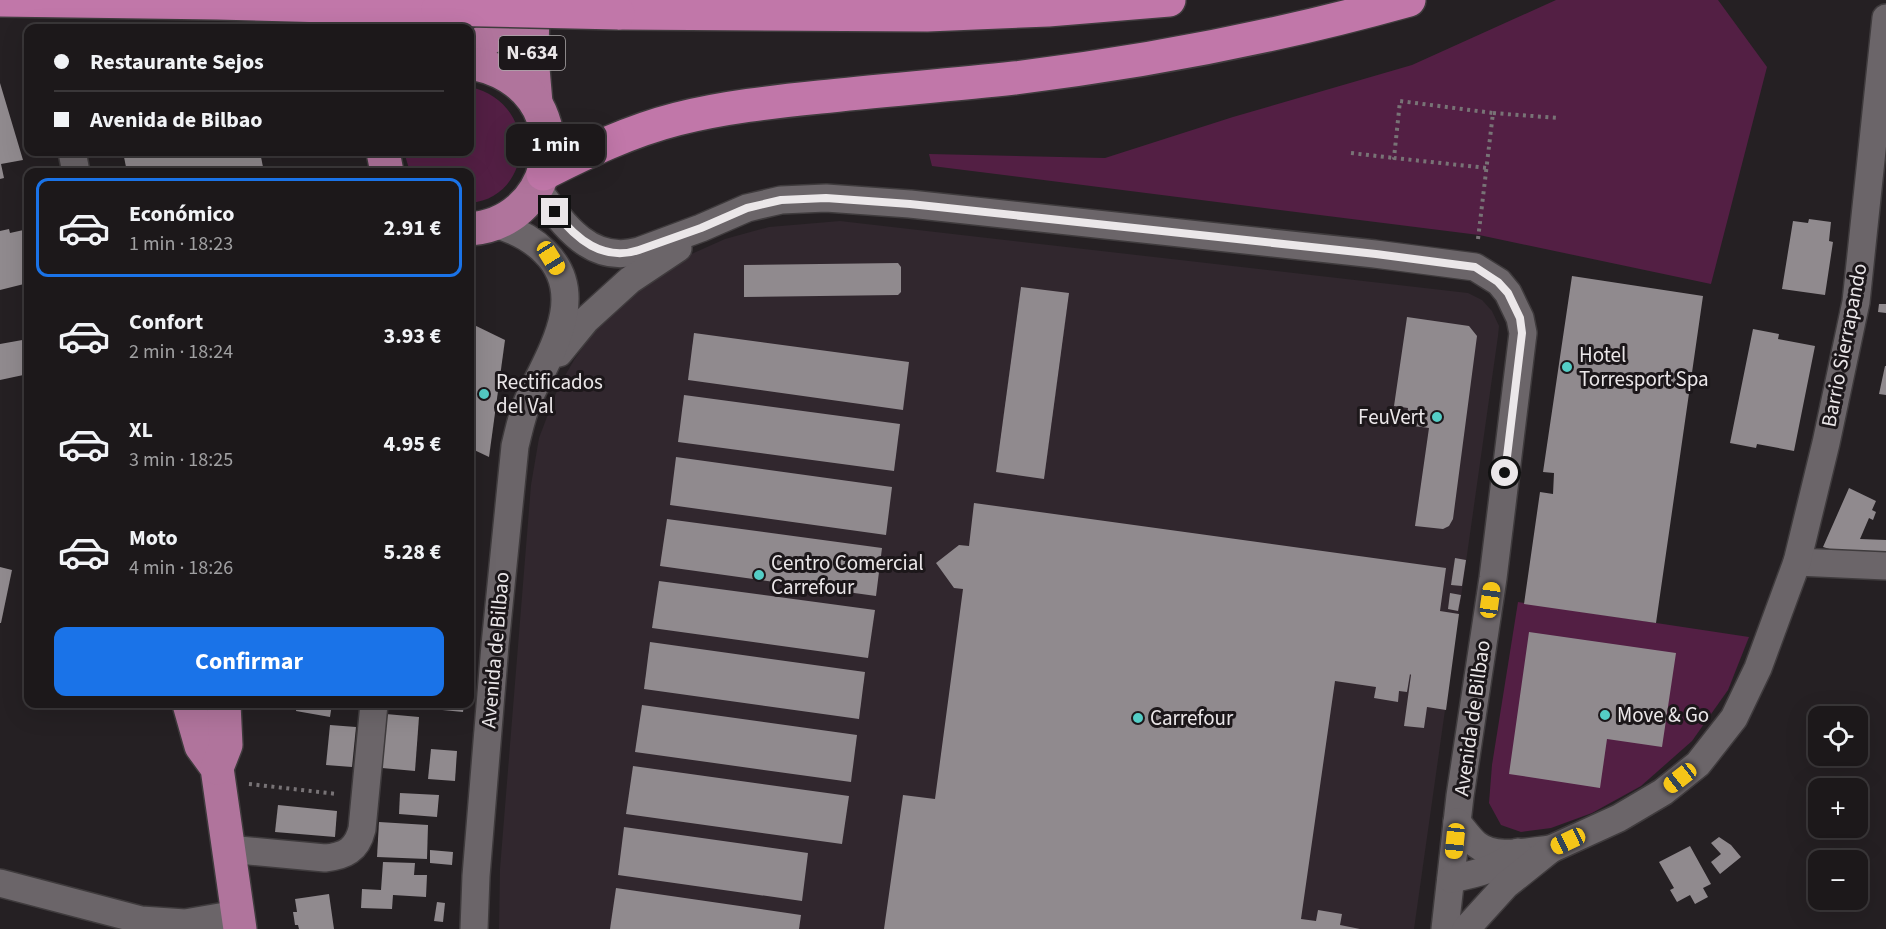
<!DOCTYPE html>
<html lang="es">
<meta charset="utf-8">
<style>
body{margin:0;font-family:"Source Sans 3",sans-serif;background:#252123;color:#f1f3f6;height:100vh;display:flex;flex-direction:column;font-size:22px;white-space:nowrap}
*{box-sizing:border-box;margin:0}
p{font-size:20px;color:#a0a0a2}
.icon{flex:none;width:33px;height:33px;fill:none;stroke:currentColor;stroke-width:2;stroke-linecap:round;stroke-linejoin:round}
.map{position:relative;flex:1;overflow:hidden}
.details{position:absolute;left:24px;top:168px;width:450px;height:540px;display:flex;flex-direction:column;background:#1c181a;border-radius:12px;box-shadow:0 6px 24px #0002,0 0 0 2px #3a3739}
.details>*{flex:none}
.top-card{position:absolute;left:24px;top:24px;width:450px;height:132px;border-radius:12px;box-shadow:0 6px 24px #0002,0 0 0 2px #3a3739;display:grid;align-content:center;height:132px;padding:0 30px;background:#1c181a}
.fabs{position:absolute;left:1808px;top:706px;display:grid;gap:12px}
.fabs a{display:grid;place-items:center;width:60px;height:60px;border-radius:12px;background:#1c181a;box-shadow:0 6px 24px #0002,0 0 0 2px #3a3739;font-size:30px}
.end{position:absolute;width:27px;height:27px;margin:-14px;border:8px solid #ebe7e9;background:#111;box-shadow:0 0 0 3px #111}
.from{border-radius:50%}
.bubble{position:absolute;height:42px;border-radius:12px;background:#1c181a;box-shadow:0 6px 24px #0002,0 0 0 2px #3a3739;font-size:20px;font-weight:700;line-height:42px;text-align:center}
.car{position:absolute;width:18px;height:36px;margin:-18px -9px;border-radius:8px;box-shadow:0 0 4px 2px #0007;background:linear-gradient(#f5c518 24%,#345 0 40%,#f5c518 0 76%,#345 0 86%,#f5c518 0)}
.top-card b{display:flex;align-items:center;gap:21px;height:57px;font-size:22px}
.top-card b+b{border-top:2px solid #3a3739}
.top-card i{width:15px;height:15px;background:#f1f3f6}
ul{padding:10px 0 0;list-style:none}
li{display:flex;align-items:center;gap:18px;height:99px;margin:0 12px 9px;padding:0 18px;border:3px solid transparent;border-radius:12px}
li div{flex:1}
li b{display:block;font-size:22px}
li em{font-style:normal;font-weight:700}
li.active{border-color:#1a73e8}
li>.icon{width:54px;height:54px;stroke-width:1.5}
.button{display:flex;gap:12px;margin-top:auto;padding:12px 30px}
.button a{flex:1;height:69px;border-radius:12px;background:#1a73e8;color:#fff;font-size:24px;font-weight:700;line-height:69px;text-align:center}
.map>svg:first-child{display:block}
.built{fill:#31272e}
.green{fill:#531f44}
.building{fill:#908a8e}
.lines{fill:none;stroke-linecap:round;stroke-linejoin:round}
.minor-casing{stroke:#3f3b3d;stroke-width:30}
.trunk-casing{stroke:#3f3b3d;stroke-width:36}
.motorway-casing{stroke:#3f3b3d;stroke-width:36}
.path{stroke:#787376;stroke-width:4;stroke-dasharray:3 4.5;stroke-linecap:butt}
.minor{stroke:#6b6569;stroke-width:27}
.trunk{stroke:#b0749c;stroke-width:33}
.motorway{stroke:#c177a9;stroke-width:33}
.motorway-bridge-casing{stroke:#3f3b3d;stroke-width:36;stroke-linecap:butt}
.motorway-bridge{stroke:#c177a9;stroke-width:33}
.route{stroke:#ebe7e9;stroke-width:8}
.poi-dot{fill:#54cdc6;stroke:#1c171a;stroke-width:2}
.labels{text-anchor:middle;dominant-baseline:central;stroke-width:6;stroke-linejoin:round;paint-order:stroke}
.shield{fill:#1c171a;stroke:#ada9ab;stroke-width:1.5}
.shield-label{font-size:20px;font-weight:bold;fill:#ebe7e9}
.street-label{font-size:21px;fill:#ebe7e9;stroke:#1c171a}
.poi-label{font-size:21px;fill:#ebe7e9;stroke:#1c171a;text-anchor:start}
</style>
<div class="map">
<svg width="1886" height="929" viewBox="0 0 1886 929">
<rect width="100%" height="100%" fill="#252023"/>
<polygon class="built" points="840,221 1468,293 1482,300 1492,311 1499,326 1498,336 1414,929 499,929 500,869 531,485 539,438 558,388 574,360 590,337 610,314 678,260 725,239 769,227"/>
<g class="green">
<polygon points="1556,0 1718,0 1767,67 1711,284 1479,235 932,166 929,154 1105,158 1233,117 1412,65"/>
<path d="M470 87C541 103 533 198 470 203V172H410L404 152H470Z"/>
<polygon points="1518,602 1749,637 1728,690 1692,741 1641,786 1592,813 1551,828 1521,832 1501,825 1489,803 1492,765"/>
</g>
<g class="building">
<polygon points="0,83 23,160 1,164 4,178 0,179"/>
<polygon points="123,152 247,152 261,157 264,172 127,172"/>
<polygon points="1809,219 1831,222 1829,241 1833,242 1825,295 1782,289 1793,221 1808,223"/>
<polygon points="9,229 10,233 28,229 28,283 0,290 0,231"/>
<polygon points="898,263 901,267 901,292 898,295 744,297 744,265"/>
<polygon points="1572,276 1703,296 1656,623 1524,604 1540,492 1553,494 1554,473 1543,472"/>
<polygon points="1021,287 1069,293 1044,479 996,472"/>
<polygon points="1879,304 1886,304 1886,313 1878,312"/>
<polygon points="1407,317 1469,326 1477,336 1453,519 1449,526 1443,529 1415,526 1429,428 1406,425 1408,408 1394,406"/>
<polygon points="470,323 505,340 489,457 470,448"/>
<polygon points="1753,329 1779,334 1778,339 1815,346 1794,451 1757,444 1756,448 1730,443"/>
<polygon points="694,333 909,362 903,410 688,380"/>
<polygon points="28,339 28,374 0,380 0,344"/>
<polygon points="1885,366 1886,366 1886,395 1879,394"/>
<polygon points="684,395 900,424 894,471 678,442"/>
<polygon points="676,457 892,487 886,535 670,505"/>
<polygon points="1849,488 1876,501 1872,510 1876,512 1873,520 1869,518 1860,539 1886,540 1886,557 1853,556 1823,547"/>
<polygon points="974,503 1446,568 1440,611 1459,614 1446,710 1427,707 1424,728 1404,726 1411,675 1410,674 1407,692 1399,691 1398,702 1374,698 1376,687 1335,681 1301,919 1316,921 1318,910 1342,914 1340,925 1360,929 884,929 903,795 935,799 963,589 954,588 936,563 959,545 969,546"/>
<polygon points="28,513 28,535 23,515"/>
<polygon points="667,519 882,548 876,596 660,566"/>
<polygon points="1455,558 1466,560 1462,586 1451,585"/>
<polygon points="0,567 12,570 1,623 0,623"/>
<polygon points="659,581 875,610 868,658 652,628"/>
<polygon points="1450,593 1461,595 1458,611 1448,609"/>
<polygon points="1529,632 1676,653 1662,747 1607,739 1600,788 1509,774"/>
<polygon points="650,642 865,672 859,719 644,689"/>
<polygon points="297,704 332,704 330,717 296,711"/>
<polygon points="393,704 428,704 427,709 393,706"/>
<polygon points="432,704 464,704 463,712 432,709"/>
<polygon points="642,705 857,735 851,782 635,752"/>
<polygon points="386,714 419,717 415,771 382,768"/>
<polygon points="330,725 356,727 352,767 326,765"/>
<polygon points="431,749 457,751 455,781 428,779"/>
<polygon points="633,766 849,796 842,844 626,814"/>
<polygon points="400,793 439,795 437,817 399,814"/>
<polygon points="278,805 337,811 335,837 275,832"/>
<polygon points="379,822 428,825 427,859 377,857"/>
<polygon points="624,827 808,853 802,901 618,875"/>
<polygon points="1719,837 1731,845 1741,857 1720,874 1711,862 1721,854 1711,843"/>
<polygon points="1690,846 1711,884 1703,888 1708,897 1695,904 1690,895 1677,902 1670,890 1674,888 1659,862"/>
<polygon points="430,850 453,852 452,865 430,863"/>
<polygon points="383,862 415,863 414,875 427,875 426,897 393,895 392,909 361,908 362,889 381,890"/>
<polygon points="616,888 801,915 799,929 610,929"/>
<polygon points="329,894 334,929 299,929 298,925 295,925 294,918 293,912 297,912 295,899"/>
<polygon points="437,902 445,903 443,922 434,921"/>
</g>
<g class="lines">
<g class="minor-casing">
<g id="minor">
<polyline points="72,152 76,172"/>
<path d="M537 188C562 223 590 265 639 251L701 228 747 208 781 200 826 198 910 204 1375 254 1475 267 1499 282 1508 293 1520 318 1523 333 1493 578 1460 796 1445 929"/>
<polyline points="559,353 586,320 630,280 678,248"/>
<polyline points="1797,562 1886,566"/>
<path d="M1457 822C1463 829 1469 838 1476 844 1495 860 1528 851 1551 849"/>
<path d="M228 849 325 858C345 856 357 850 362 829L374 704"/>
<path d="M1451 879C1480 873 1494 870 1518 852"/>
<polyline points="0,883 141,920 185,923 237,914"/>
<path d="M474 929 476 876 495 645 515 446C519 430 522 414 529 398 550 353 589 295 545 252 530 237 513 229 493 224"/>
<polyline points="1466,929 1506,885 1551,849 1619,818 1663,792 1698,764 1734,718 1758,668 1797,562 1826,443 1856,302 1886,18"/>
</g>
</g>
<g class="trunk-casing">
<g id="trunk">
<polyline points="533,3 532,57 536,103"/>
<polyline points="470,52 497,32 535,0"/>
<path d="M470 64C483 64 497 70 509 77 577 120 550 223 470 229"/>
<polyline points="383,152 387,172"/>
<polyline points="189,704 201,746 217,768 240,929"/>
<polyline points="217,768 226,745 224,704"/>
</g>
</g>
<g class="motorway-casing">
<g id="motorway">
<polyline points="0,0 217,3 438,9"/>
<polyline points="618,13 927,15 1048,10 1169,0"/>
<path d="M543 174C586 152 630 131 677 119 724 107 772 102 820 97 885 90 950 85 1014 78 1147 62 1280 36 1409 0"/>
</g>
</g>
<g class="path">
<polyline points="1493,113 1558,118"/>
<polyline points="1351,153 1394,158"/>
<polyline points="1478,239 1493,113 1400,101 1394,158 1487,168"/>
<polyline points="249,784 337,794"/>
</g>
<use href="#minor" class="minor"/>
<use href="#trunk" class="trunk"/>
<use href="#motorway" class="motorway"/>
<g class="motorway-bridge-casing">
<polyline id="motorway-bridge" points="438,9 618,13"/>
</g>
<use href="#motorway-bridge" class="motorway-bridge"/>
</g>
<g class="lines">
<path class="route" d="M555 212C576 239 603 262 639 250L701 228 747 208 781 200 826 198 910 204 1376 254 1475 267 1498 282 1508 293 1520 318 1522 333 1505 473"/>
</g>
<g class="poi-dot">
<circle cx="1567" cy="367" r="6"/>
<circle cx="484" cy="394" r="6"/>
<circle cx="1437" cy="417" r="6"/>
<circle cx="759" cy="575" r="6"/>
<circle cx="1605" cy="715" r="6"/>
<circle cx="1138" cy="718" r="6"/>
</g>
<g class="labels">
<rect class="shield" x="499" y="36" width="66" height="34" rx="4.5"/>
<g class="shield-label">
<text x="532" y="53">N-634</text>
</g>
<g class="street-label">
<text transform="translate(1844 345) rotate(-79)">Barrio Sierrapando</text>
<text transform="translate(495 650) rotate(-85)">Avenida de Bilbao</text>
<text transform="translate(1472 718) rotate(-82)">Avenida de Bilbao</text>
</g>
<g class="poi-label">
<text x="1579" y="355">Hotel<tspan x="1579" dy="24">Torresport Spa</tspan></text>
<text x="496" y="382">Rectificados<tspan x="496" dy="24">del Val</tspan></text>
<text x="1425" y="417" text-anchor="end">FeuVert</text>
<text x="771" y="563">Centro Comercial<tspan x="771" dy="24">Carrefour</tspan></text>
<text x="1617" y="715">Move &amp; Go</text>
<text x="1150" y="718">Carrefour</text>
</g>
</g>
</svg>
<div class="fabs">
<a><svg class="icon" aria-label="locate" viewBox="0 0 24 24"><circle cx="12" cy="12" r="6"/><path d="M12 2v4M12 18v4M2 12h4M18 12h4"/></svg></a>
<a>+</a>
<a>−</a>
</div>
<i class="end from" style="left:1505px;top:473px"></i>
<i class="end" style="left:555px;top:212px"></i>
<div class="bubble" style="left:506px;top:124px;width:99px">1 min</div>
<i class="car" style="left:551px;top:258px;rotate:148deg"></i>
<i class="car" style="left:1490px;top:600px;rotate:8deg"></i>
<i class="car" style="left:1680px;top:778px;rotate:232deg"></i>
<i class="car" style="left:1455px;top:841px;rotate:186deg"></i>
<i class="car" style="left:1568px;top:841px;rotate:245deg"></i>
<div class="top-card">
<b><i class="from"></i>Restaurante Sejos</b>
<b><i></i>Avenida de Bilbao</b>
</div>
<section class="details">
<ul>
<li class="active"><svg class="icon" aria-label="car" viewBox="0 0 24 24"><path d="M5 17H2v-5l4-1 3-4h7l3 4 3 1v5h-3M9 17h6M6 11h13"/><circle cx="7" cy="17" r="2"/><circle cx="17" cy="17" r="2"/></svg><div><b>Económico</b><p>1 min · 18:23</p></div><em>2.91 €</em></li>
<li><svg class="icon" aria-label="car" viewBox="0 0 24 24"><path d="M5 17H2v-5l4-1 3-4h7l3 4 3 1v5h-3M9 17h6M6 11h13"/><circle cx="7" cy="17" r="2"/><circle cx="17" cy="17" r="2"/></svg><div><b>Confort</b><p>2 min · 18:24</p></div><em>3.93 €</em></li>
<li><svg class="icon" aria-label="car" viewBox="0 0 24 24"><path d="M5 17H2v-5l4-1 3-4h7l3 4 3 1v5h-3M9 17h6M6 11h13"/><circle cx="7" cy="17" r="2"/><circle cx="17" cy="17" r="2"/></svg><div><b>XL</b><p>3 min · 18:25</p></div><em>4.95 €</em></li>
<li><svg class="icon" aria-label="car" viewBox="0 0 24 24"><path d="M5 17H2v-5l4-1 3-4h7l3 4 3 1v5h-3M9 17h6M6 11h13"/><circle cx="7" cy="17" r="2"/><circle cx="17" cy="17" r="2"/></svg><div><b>Moto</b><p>4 min · 18:26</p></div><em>5.28 €</em></li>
</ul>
<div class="button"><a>Confirmar</a></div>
</section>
</div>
